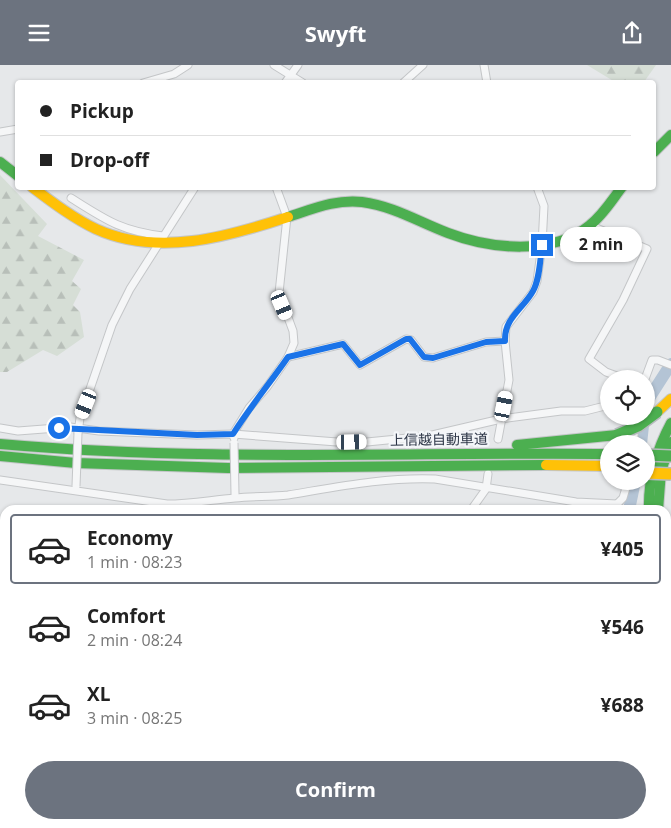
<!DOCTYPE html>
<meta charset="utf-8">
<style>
body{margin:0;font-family:"Open Sans","Noto Sans JP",sans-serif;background:#f6f6f6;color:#222;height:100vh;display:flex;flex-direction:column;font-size:19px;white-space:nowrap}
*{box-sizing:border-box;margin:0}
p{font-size:16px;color:#767676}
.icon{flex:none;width:28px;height:28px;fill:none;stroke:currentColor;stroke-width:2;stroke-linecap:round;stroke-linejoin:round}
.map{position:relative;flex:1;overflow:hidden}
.side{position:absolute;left:0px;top:440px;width:671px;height:324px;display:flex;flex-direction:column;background:#fff;border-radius:15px 15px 0 0;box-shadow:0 1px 4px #0004}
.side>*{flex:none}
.banner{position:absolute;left:15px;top:15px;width:641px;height:110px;border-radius:5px;box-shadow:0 1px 4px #0004;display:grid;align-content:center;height:110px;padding:0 25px;background:#fff}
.tools{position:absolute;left:600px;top:305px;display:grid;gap:10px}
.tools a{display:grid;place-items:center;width:55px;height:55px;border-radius:50%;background:#fff;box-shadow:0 1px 4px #0004;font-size:25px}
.end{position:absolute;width:22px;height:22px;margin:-11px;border:6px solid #1a73e8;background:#fff;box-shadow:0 0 0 2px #fff}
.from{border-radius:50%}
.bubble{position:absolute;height:35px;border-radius:18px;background:#fff;box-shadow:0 1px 4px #0004;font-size:16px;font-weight:700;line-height:35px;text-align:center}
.car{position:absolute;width:15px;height:30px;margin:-15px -8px;border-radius:6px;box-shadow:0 0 4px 1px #0007;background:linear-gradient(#fff 24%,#345 0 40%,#fff 0 76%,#345 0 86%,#fff 0)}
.banner b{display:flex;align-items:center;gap:18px;height:48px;font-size:19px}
.banner b+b{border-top:1px solid #e0e0e0}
.banner i{width:12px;height:12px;background:#222}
ul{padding:9px 0 0;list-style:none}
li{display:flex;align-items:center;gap:15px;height:70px;margin:0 10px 8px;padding:0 15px;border:2px solid transparent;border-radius:5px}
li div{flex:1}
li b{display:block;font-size:19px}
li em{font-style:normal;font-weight:700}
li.on{border-color:#6c737f}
li>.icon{width:45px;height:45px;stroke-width:1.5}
.cta{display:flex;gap:10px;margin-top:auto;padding:10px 25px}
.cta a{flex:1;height:58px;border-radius:30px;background:#6c737f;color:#fff;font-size:20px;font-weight:700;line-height:58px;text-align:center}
header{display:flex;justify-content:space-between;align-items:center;height:65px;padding:0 25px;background:#6c737f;color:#fff;font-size:22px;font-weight:700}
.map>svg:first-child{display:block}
.forest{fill:url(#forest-firs)}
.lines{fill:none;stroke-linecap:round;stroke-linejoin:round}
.river{stroke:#b4c4d5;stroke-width:12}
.street-casing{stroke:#c4c6c8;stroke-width:9}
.fast-casing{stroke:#c4c6c8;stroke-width:12}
.slow-casing{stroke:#c4c6c8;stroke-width:12}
.street{stroke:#f5f6f7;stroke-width:7}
.fast{stroke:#4caf50;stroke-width:10}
.slow{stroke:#ffc107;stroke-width:10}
.street-bridge-casing{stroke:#c4c6c8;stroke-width:9;stroke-linecap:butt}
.fast-bridge-casing{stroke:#b8bbbf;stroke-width:14;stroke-linecap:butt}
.slow-bridge-casing{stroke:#b8bbbf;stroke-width:14;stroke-linecap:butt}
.street-bridge{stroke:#f5f6f7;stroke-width:7}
.fast-bridge{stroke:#4caf50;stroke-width:11}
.slow-bridge{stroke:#ffc107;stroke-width:11}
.route{stroke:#1a73e8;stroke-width:6}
.labels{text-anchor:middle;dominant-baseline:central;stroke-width:4.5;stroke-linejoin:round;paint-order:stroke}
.street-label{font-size:14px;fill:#2b3445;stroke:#f4f6f9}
</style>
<header><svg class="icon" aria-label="menu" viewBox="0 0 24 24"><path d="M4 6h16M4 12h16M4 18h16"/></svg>Swyft<svg class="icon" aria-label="share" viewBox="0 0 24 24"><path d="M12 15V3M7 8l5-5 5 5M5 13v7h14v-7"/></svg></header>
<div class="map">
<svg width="671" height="763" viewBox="0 0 671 763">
<defs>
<pattern id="forest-firs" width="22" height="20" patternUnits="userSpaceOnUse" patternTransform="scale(1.25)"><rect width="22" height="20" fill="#d6ded6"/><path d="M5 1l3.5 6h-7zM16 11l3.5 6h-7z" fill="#b8bfb9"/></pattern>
</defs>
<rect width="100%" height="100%" fill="#e6e8ea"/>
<g class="forest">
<polygon points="587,0 656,0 644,17 615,17"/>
<polygon points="0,110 47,159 38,171 84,195 72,216 81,224 73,240 80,247 84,272 57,291 43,285 7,307 0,307"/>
<polygon points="0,640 5,640 5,759 11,759 8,763 0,763"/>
<polygon points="587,759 609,759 613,763 575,763"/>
</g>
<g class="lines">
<g class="river">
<polyline points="646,338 671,299"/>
<polyline points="641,379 644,351"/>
<polyline points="629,445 635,416"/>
<polyline points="156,763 158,759"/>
</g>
<g class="street-casing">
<g id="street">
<polyline points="274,0 303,18"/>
<polyline points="484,0 487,18"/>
<polyline points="143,18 174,9 188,0"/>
<polyline points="285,18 298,0"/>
<polyline points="403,18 423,0"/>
<polyline points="0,67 18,64"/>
<path d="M71 133C106 155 121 166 163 171"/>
<polyline points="589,160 647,184 623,235 589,294 606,307 625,314"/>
<polyline points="288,292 343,279 360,300 406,274 411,275 424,292 433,293 486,277 505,276"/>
<polyline points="645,314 652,295 658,295 671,300"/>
<polyline points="634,351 634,379"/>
<polyline points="0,363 18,366 70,362 99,366 197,370 233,369 337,377 367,377 428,371 501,354 561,346 585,346 609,340"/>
<polyline points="78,368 80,353 112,260 130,224 195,122"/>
<polyline points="234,373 233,369 249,343 267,322 288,292 294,278 293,266 279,228 287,152 276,122"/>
<polyline points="498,374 509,315 505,276 506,262 533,227 537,216 542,180 544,141 537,122"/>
<path d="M0 415 167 439C190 439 211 435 235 433 252 431 270 432 288 430 337 422 385 412 435 414L576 437 617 439 620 445"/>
<polyline points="617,439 623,433 628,416"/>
<polyline points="471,445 486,424 488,409"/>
<polyline points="666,515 671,519"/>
<polyline points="666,613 671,609"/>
<polyline points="0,623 5,622"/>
<polyline points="424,759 425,763"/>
<polyline points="309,763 313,759"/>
<polyline points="513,763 518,759"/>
</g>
</g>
<g class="fast-casing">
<g id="fast">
<polyline points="654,87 671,70"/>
<polyline points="0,97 18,111"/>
<path d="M288 152C313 144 336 134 362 137 393 141 419 157 448 168 490 184 553 191 590 160 603 150 612 135 622 122"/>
<path d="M0 379C203 397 406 387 609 389"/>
<polyline points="517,380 617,370"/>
<polyline points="0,391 76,398 228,403 546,400"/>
<path d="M649 445C648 413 656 386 671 358"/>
<polyline points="658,445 661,406 671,377"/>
<polyline points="666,477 671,487"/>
<polyline points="666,497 671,504"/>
</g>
</g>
<g class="slow-casing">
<g id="slow">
<path d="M32 122C52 137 73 153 96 164 158 192 227 172 288 152"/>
<polyline points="657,347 671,334"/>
<polyline points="546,400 609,401"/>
</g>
</g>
<use href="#street" class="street"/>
<use href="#fast" class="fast"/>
<use href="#slow" class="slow"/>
<g class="street-bridge-casing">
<g id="street-bridge">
<polyline points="234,378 235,429"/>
<polyline points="76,421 78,368"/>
</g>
</g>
<g class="fast-bridge-casing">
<g id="fast-bridge">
<polyline points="617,370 638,361 657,347"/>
<polyline points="646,390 671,391"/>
</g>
</g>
<g class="slow-bridge-casing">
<polyline id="slow-bridge" points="646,408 671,409"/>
</g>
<use href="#street-bridge" class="street-bridge"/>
<use href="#fast-bridge" class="fast-bridge"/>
<use href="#slow-bridge" class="slow-bridge"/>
</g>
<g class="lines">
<path class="route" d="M59 363 197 370 233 369C250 342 270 318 288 292L343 279 360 300 406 274H410L424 292 433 293 486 277 505 276C504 253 523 244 533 226 540 213 540 195 542 180"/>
</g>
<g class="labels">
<g class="street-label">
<text transform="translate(439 374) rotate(-1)">上信越自動車道</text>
</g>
</g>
</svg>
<div class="tools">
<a><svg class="icon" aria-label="locate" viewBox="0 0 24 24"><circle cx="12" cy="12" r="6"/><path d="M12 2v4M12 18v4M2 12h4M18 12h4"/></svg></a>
<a><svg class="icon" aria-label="layers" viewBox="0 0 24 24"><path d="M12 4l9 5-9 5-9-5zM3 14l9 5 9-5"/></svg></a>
</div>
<i class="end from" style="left:59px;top:363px"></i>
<i class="end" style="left:542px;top:180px"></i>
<div class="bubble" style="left:560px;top:162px;width:82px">2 min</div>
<i class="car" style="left:282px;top:240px;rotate:157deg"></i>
<i class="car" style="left:86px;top:339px;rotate:202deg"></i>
<i class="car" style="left:504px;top:341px;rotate:11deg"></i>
<i class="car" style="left:352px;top:377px;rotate:89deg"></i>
<div class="banner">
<b><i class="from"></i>Pickup</b>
<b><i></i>Drop-off</b>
</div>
<section class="side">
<ul>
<li class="on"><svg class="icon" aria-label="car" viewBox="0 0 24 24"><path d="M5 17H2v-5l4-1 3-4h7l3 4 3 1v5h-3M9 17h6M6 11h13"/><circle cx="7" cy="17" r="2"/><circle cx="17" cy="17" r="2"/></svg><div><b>Economy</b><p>1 min · 08:23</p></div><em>¥405</em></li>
<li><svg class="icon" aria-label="car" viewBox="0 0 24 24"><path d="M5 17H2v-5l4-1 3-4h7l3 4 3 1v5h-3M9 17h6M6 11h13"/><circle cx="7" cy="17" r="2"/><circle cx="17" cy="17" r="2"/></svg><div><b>Comfort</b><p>2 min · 08:24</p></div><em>¥546</em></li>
<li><svg class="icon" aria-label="car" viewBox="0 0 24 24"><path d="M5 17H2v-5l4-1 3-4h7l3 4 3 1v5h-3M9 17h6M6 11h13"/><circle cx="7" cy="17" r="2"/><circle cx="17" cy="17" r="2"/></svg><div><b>XL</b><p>3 min · 08:25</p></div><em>¥688</em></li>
</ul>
<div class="cta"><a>Confirm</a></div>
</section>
</div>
